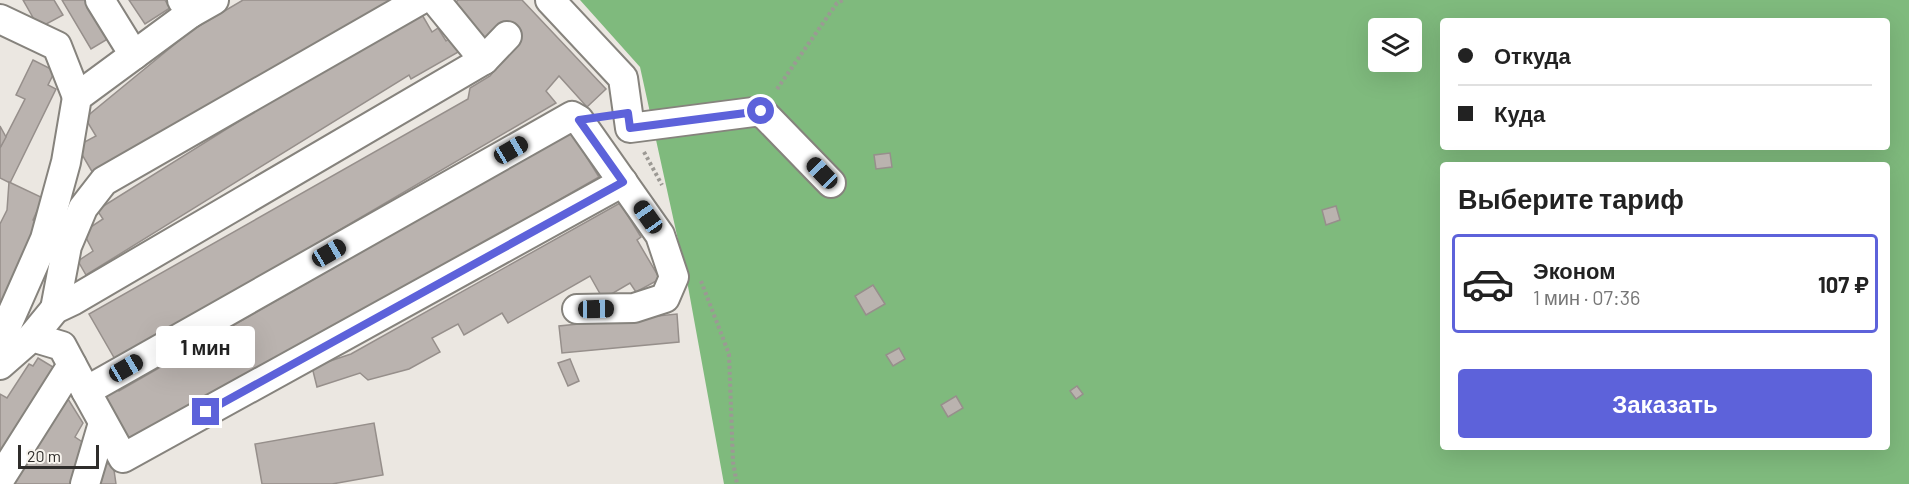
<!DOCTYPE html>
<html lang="ru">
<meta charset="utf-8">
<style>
body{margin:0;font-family:Barlow,sans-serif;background:#f6f6f6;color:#222;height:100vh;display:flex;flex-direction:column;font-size:22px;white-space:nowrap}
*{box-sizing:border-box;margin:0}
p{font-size:20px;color:#767676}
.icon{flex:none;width:33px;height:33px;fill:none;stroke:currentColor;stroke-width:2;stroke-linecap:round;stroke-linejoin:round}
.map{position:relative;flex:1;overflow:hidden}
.sheet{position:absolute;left:1440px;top:162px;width:450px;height:288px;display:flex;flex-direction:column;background:#fff;border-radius:6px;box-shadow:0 6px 24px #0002}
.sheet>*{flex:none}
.hud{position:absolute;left:1440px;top:18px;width:450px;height:132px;border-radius:6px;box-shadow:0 6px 24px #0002;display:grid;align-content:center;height:132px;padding:0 18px;background:#fff}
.tools{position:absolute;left:1368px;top:18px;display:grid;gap:12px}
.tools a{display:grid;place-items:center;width:54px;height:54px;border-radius:6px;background:#fff;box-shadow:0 6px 24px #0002;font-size:30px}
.scale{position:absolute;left:18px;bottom:15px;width:81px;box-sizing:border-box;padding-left:6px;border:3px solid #2f2d2b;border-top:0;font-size:16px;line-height:21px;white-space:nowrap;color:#2f2d2b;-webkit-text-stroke:4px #f8f4ee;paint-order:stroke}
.end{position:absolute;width:27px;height:27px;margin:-14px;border:8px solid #5d62da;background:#fff;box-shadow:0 0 0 3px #fff}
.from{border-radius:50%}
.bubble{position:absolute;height:42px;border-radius:6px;background:#fff;box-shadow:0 6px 24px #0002;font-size:20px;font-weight:700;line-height:42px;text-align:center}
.car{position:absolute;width:18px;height:36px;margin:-18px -9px;border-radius:8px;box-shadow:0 0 4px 2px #0007;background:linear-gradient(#222 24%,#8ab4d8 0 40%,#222 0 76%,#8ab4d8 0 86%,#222 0)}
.hud b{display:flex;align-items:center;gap:21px;height:57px;font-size:22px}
.hud b+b{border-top:2px solid #e0e0e0}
.hud i{width:15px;height:15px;background:#222}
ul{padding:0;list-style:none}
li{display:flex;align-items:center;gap:18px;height:99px;margin:0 12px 9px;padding:0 6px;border:3px solid #e0e0e0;border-radius:6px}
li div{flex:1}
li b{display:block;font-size:22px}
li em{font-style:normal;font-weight:700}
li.on{border-color:#5d62da}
li>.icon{width:54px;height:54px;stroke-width:1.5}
h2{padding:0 18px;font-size:27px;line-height:72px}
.primary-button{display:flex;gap:12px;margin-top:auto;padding:12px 18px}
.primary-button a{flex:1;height:69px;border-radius:6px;background:#5d62da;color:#fff;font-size:24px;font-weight:700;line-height:69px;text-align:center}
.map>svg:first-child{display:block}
.forest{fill:#7fba7d;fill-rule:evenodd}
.building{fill:#bab3af;stroke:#968f8b;stroke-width:1.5}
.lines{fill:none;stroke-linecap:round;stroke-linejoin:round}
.minor-casing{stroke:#86837d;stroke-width:32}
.path{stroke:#9c9994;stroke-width:4;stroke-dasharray:3 3;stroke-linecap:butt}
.minor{stroke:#fff;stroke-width:28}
.route{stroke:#5d62da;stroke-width:8}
</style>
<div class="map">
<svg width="1909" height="484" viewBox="0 0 1909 484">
<rect width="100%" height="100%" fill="#ebe7e1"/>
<path class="forest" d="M580 0H1909V484H724L687 281 640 67ZM1443 21H1887V147H1443ZM1378 28H1412V62H1378ZM1443 165H1887V447H1443Z"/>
<g class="building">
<polygon points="23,0 54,0 63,15 39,28"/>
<polygon points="62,0 89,0 111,37 91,49"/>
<polygon points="129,0 165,0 170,8 145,24"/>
<polygon points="243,0 395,0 94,175 77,146 96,136 85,118 192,30"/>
<polygon points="458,0 522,0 606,89 587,107 559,76 546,91 556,103 116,361 89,314 468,99 470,88 490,76 521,38 506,23 483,46 448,10"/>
<polygon points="421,13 432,32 438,28 446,41 451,37 460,51 411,79 409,75 86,275 78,261 93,251 83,232 103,219 97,210 257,110"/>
<polygon points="33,60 55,71 48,85 56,89 10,183 0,178 0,148 25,99 16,95"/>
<polygon points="0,126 6,137 0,148"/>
<polygon points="571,132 599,177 308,344 125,446 98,398 117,387 119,391"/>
<polygon points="890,153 892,167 876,169 874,155"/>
<polygon points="9,182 43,198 33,220 39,223 0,309 0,224 7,210"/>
<polygon points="620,203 641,237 637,240 660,279 636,292 630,283 603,299 590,276 508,323 502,313 464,335 458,324 432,338 440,352 409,369 368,380 360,373 317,387 312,367 351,354"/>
<polygon points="1336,206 1340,220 1326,225 1322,210"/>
<polygon points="873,285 885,304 866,315 855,296"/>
<polygon points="677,314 679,342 562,353 559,326"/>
<polygon points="899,348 905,359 893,366 886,355"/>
<polygon points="38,358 58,370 0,461 0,394 7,398 29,364 33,366"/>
<polygon points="570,359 579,381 568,386 558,363"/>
<polygon points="1077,386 1083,394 1076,399 1070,391"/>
<polygon points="956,396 963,408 948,417 941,405"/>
<polygon points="68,399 83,423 75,437 84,443 72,484 13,484"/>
<polygon points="374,423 383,475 332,484 262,484 255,444"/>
<polygon points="113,463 116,484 94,484 99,465"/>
</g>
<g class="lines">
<g class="minor-casing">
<g id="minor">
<polyline points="100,0 134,55"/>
<polyline points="550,0 623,78 630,128 761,111 831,183"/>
<polyline points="191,13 214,0"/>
<polyline points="0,19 57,46 77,97"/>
<polyline points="484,60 507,36"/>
<polyline points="55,309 67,246 83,208 104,181 420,0"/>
<polyline points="32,337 55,309 74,300 484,60 435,0"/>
<polyline points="0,341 45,239 66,162 77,97 191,13 182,0"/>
<polyline points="0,365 32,337 62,346 86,391 572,116 579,120 660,235 674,277 665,298 634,308 577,309"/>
<polyline points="86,391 123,458 623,182"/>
<polyline points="0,479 72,365"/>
<polyline points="85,484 103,423"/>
</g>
</g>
<g class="path">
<polyline points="777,89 837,3 843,0"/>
<polyline points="644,152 662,185"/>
<polyline points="701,281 729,354 733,462 737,484"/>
</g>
<use href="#minor" class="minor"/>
</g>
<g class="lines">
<polyline class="route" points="206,412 623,182 579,120 628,113 630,128 761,111"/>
</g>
</svg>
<div class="tools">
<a><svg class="icon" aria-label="layers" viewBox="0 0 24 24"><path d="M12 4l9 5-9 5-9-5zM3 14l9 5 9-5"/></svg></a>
</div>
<div class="scale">20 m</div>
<i class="end from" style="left:761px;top:111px"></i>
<i class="end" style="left:206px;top:412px"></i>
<div class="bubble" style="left:156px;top:326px;width:99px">1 мин</div>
<i class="car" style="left:511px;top:150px;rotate:60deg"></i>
<i class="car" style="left:822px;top:173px;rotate:316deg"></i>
<i class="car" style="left:648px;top:217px;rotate:325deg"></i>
<i class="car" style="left:329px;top:253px;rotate:60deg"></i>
<i class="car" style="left:596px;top:309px;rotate:89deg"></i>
<i class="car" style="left:126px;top:368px;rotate:60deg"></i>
<div class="hud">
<b><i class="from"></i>Откуда</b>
<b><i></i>Куда</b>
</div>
<section class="sheet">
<h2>Выберите тариф</h2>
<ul>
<li class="on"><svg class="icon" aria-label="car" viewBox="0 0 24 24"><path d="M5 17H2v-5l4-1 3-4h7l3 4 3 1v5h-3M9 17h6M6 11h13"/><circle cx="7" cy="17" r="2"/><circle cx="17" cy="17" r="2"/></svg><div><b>Эконом</b><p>1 мин · 07:36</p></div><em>107 ₽</em></li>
</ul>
<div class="primary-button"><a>Заказать</a></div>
</section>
</div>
